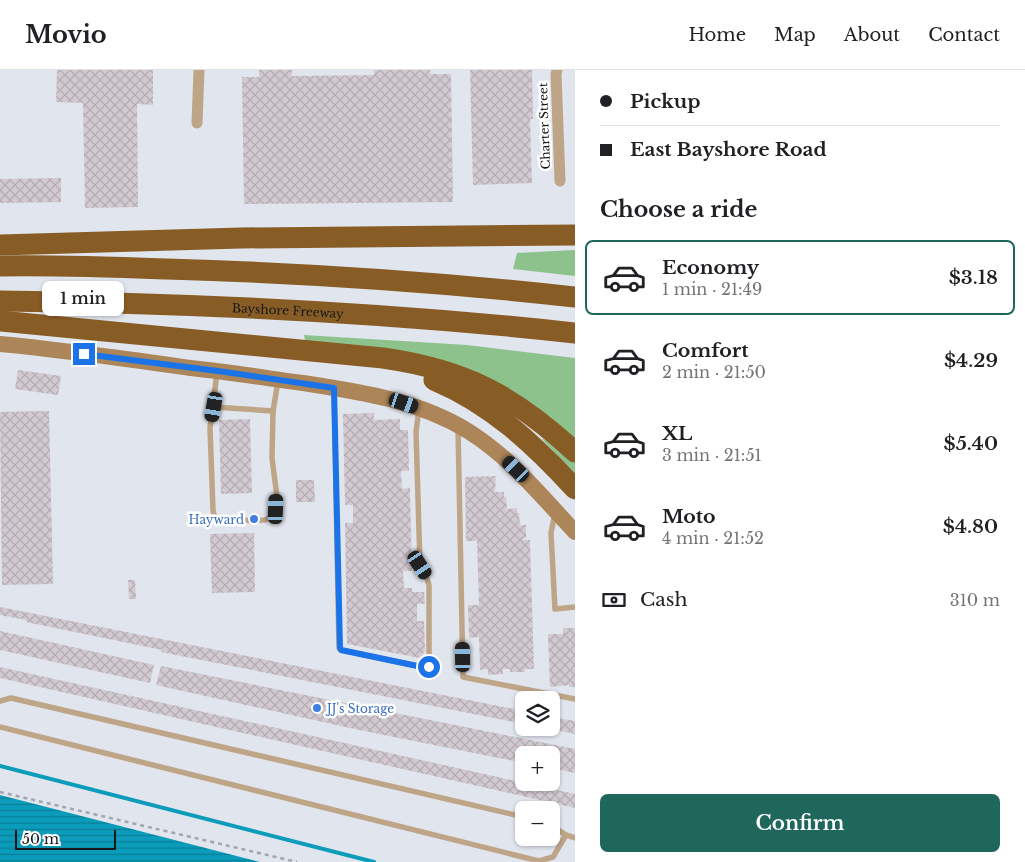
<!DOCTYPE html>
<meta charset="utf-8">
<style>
body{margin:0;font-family:"Libre Baskerville",serif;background:#f2f2f2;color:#202124;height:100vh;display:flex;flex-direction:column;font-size:19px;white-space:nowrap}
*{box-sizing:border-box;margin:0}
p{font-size:16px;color:#757577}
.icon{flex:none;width:28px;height:28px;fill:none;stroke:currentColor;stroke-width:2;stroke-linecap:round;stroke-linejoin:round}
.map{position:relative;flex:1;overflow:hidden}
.panel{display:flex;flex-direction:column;background:#fff;width:450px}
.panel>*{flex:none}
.hud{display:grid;align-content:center;height:110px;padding:0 25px;background:#fff}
.tools{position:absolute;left:515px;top:621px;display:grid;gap:10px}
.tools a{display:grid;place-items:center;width:45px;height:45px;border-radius:8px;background:#fff;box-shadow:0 1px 4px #0004;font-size:25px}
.scale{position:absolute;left:15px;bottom:12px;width:101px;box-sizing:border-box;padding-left:5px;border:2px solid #16171a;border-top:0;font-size:14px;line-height:18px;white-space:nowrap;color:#16171a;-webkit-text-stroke:4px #fff;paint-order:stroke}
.end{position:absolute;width:22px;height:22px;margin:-11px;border:6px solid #1a73e8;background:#fff;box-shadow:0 0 0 2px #fff}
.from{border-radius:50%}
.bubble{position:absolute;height:35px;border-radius:8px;background:#fff;box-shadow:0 1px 4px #0004;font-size:16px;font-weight:600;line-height:35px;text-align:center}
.car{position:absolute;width:15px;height:30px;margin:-15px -8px;border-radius:6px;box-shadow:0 0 4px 1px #0007;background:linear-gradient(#222 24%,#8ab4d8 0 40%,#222 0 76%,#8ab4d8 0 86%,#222 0)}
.hud b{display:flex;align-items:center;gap:18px;height:48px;font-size:19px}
.hud b+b{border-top:1px solid #e0e0e0}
.hud i{width:12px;height:12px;background:#202124}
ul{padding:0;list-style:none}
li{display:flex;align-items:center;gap:15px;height:75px;margin:0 10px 8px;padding:0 15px;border:2px solid transparent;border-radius:8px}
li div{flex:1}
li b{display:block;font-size:19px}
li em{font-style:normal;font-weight:600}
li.on{border-color:#20675b}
li>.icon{width:45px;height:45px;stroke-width:1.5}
h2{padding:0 25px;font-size:22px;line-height:60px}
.pay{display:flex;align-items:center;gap:12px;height:55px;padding:0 25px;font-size:19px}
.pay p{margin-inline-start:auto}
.action{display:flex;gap:10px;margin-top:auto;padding:10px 25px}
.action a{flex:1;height:58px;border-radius:8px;background:#20675b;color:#fff;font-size:20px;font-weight:600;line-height:58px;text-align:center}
header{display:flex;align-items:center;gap:30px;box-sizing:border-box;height:70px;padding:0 25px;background:#fff;border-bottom:1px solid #e0e0e0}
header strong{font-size:24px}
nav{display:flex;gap:28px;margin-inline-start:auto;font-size:18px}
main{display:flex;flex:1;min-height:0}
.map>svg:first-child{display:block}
.grass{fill:#8dc28c}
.water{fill:url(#water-rules)}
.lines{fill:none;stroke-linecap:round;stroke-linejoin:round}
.stream{stroke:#0a9cba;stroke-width:4}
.building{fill:url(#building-cross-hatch)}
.path{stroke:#a2a5ac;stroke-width:2.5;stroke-dasharray:4 4;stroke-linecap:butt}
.lane{stroke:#bfa587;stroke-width:5.5}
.street{stroke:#bfa587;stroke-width:11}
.secondary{stroke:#ac8558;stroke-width:16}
.highway{stroke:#885d25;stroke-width:21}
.route{stroke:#1a73e8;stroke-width:6}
.shop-dot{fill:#3f7fe0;stroke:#fff;stroke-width:2}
.labels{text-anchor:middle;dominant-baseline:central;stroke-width:5;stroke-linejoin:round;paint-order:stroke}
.street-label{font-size:12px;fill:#16171a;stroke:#fff}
.shop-label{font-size:12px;fill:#366cbe;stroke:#fff;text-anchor:end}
</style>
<header>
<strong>Movio</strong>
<nav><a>Home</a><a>Map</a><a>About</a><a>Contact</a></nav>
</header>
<main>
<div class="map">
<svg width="575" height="792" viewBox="0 0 575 792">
<defs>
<pattern id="water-rules" width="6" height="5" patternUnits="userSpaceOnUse" patternTransform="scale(1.25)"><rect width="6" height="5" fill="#0a9cba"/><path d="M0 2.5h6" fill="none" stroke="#097e96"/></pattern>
<pattern id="building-cross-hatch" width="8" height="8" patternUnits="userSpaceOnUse" patternTransform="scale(1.25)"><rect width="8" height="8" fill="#d3cad1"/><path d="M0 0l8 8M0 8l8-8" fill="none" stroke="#b4adb3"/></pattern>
</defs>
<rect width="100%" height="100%" fill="#e1e5ee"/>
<g class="grass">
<polygon points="575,180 575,206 513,199 517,183"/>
<polygon points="304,265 467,275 575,288 575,370 505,317 306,275"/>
<polygon points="541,368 561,378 575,391 575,405"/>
</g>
<polygon class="water" points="0,725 260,792 0,792"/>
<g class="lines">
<polyline class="stream" points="0,696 374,792"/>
</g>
<g class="building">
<polygon points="57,0 153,0 153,35 137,34 138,137 85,138 83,33 56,32"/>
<polygon points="259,0 292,0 292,6 374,5 374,0 430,0 430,4 451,4 453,132 244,134 242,7 259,7"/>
<polygon points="470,0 532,0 533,49 530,49 532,113 473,115"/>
<polygon points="61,108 61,132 0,133 0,109"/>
<polygon points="18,300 61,306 58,325 15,319"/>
<polygon points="49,341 53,514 2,515 0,342"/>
<polygon points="374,343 374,350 400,349 400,360 408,360 409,401 401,401 402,419 410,418 412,501 403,501 404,518 412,518 412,522 424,522 425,534 417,534 417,551 424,551 425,581 420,588 347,574 345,453 353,453 353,435 345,435 343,344"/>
<polygon points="250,349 252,423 221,424 219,350"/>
<polygon points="496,406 495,422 504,422 504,427 506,427 507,439 517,438 517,443 519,443 520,455 526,455 526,468 523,468 523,470 530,470 534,599 525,599 525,602 510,602 510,599 503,599 503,604 488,605 488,599 480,600 479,567 469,568 468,535 479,535 477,471 466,471 465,407"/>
<polygon points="296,410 314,410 315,432 296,432"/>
<polygon points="254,463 255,522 212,523 210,464"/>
<polygon points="128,510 135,510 136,529 129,529"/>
<polygon points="0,537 524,641 524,654 161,582 162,580 26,552 26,550 0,545"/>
<polygon points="563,558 575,558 575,617 569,617 569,615 550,617 548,564 563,564"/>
<polygon points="0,561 154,595 150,613 0,580"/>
<polygon points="161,596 575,679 575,703 551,698 551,685 524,685 524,693 359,660 156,615"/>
<polygon points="0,597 575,724 575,738 0,608"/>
<polygon points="551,647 575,651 575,664 547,658 551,658"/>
</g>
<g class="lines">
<polyline class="path" points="0,722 297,792"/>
<g class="lane">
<polyline points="217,303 210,358 213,440 214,445 223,451 265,450 273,446 276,439 277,427 272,388 273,341 278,311"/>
<polyline points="334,320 339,578 341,580 427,598 429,597 429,515 425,503 420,495 416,362 419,339"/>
<polyline points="214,337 273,341"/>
<polyline points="458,358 463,607 575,629"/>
<polyline points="555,443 551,463 555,539 575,537"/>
<polyline points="0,631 11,628 524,747"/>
<polyline points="0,657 539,791 553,787 566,765"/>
<polyline points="551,755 566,765 575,768"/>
</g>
<g class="street">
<polyline points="557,0 556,4 560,111"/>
<polyline points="197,53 199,0"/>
</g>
<path class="secondary" d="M0 274C64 280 127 289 191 298 228 302 266 308 303 313 361 322 417 330 468 361 510 387 542 427 575 462"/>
<g class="highway">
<polyline points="0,175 241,168 575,165"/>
<path d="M0 196C56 195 111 197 167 199 303 203 439 212 575 227"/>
<path id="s1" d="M0 231C192 233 384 242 575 263"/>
<path d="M0 251 383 288C466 300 513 325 575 382"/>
<path d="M434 310C491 334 534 374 575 419"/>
</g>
</g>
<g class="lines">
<polyline class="route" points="84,284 218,301 334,318 340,578 341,580 427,598 429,597"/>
</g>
<g class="shop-dot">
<circle cx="254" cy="449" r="5"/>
<circle cx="317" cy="638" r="5"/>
</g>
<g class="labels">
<g class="street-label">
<text transform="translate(544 56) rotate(-92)">Charter Street</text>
<text stroke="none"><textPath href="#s1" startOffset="288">Bayshore Freeway</textPath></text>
</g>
<g class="shop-label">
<text x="244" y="449">Hayward</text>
<text x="327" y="638" text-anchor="start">JJ's Storage</text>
</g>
</g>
</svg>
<div class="tools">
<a><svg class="icon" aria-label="layers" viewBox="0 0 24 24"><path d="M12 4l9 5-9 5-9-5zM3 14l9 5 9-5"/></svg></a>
<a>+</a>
<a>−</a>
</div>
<div class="scale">50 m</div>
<i class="end from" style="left:429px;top:597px"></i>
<i class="end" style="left:84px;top:284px"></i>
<div class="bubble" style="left:42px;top:211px;width:82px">1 min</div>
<i class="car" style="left:404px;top:333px;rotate:109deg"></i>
<i class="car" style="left:214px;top:337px;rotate:190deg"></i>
<i class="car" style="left:516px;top:399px;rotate:314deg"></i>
<i class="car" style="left:276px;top:439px;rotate:2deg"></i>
<i class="car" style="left:420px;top:495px;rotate:147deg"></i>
<i class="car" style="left:463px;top:587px;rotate:359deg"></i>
</div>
<section class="panel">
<div class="hud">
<b><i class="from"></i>Pickup</b>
<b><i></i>East Bayshore Road</b>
</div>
<h2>Choose a ride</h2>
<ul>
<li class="on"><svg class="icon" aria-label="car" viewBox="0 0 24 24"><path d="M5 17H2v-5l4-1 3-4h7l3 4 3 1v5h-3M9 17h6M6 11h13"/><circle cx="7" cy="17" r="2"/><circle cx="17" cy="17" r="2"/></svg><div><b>Economy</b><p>1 min · 21:49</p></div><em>$3.18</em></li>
<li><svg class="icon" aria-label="car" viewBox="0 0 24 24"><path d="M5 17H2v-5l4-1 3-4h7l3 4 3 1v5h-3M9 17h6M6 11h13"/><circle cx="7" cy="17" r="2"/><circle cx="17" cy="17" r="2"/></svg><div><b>Comfort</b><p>2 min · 21:50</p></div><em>$4.29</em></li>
<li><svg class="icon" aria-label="car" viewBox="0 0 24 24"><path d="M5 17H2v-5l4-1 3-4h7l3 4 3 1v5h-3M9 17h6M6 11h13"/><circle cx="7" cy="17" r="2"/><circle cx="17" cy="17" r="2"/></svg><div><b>XL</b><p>3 min · 21:51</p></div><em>$5.40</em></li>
<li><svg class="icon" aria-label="car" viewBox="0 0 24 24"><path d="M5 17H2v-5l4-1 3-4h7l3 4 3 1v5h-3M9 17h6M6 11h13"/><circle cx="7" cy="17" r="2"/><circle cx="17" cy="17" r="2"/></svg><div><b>Moto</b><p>4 min · 21:52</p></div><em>$4.80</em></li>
</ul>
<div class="pay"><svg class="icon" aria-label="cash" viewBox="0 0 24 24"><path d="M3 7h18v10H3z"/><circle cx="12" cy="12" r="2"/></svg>Cash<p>310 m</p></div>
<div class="action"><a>Confirm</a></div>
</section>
</main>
